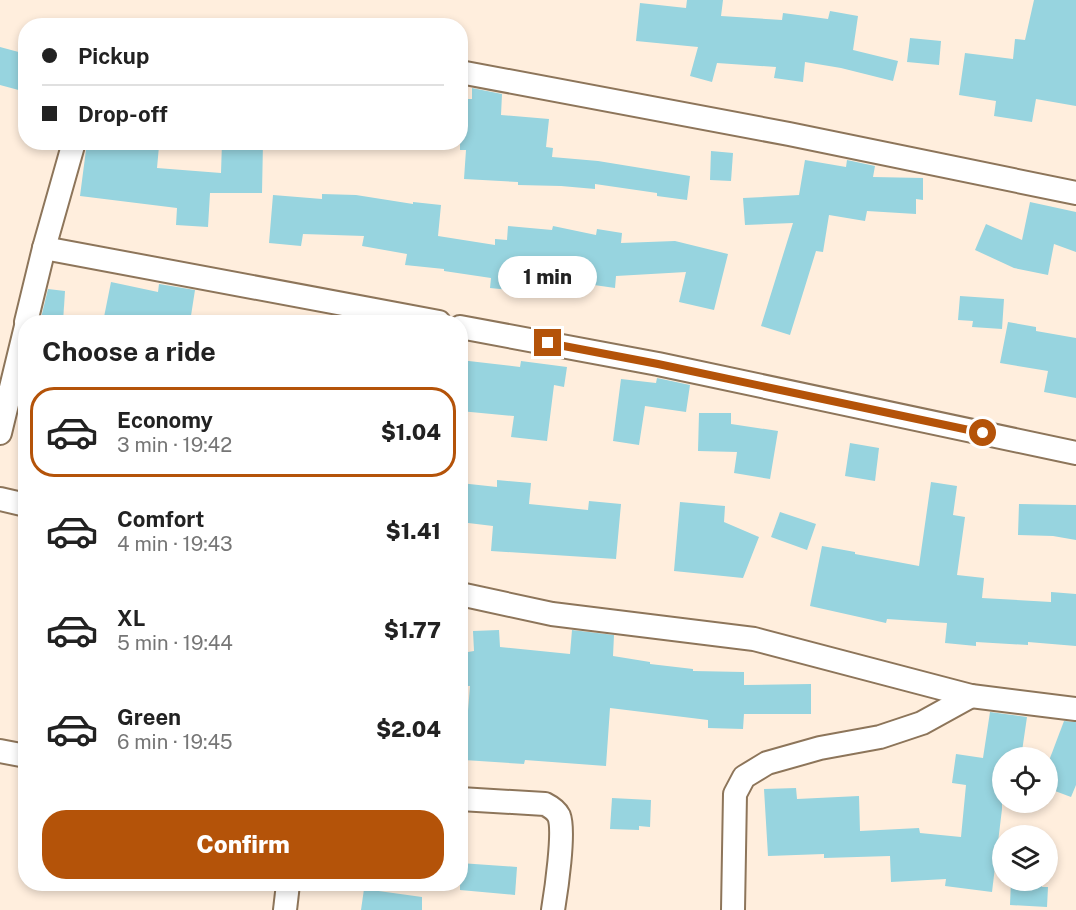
<!DOCTYPE html>
<meta charset="utf-8">
<style>
body{margin:0;font-family:"Public Sans",sans-serif;background:#f2f2f2;color:#222;height:100vh;display:flex;flex-direction:column;font-size:22px;white-space:nowrap}
*{box-sizing:border-box;margin:0}
p{font-size:20px;color:#767676}
.icon{flex:none;width:33px;height:33px;fill:none;stroke:currentColor;stroke-width:2;stroke-linecap:round;stroke-linejoin:round}
.map{position:relative;flex:1;overflow:hidden}
.sheet{position:absolute;left:18px;top:315px;width:450px;height:576px;display:flex;flex-direction:column;background:#fff;border-radius:24px;box-shadow:0 3px 9px #0003}
.sheet>*{flex:none}
.guide{position:absolute;left:18px;top:18px;width:450px;height:132px;border-radius:24px;box-shadow:0 3px 9px #0003;display:grid;align-content:center;height:132px;padding:0 24px;background:#fff}
.controls{position:absolute;left:992px;top:747px;display:grid;gap:12px}
.controls a{display:grid;place-items:center;width:66px;height:66px;border-radius:50%;background:#fff;box-shadow:0 3px 9px #0003;font-size:30px}
.end{position:absolute;width:27px;height:27px;margin:-14px;border:8px solid #b45309;background:#fff;box-shadow:0 0 0 3px #fff}
.from{border-radius:50%}
.bubble{position:absolute;height:42px;border-radius:21px;background:#fff;box-shadow:0 3px 9px #0003;font-size:20px;font-weight:800;line-height:42px;text-align:center}
.guide b{display:flex;align-items:center;gap:21px;height:57px;font-size:22px}
.guide b+b{border-top:2px solid #e0e0e0}
.guide i{width:15px;height:15px;background:#222}
ul{padding:0;list-style:none}
li{display:flex;align-items:center;gap:18px;height:90px;margin:0 12px 9px;padding:0 12px;border:3px solid transparent;border-radius:24px}
li div{flex:1}
li b{display:block;font-size:22px}
li em{font-style:normal;font-weight:800}
li.active{border-color:#b45309}
li>.icon{width:54px;height:54px;stroke-width:1.5}
h2{padding:0 24px;font-size:27px;line-height:72px}
.cta{display:flex;gap:12px;margin-top:auto;padding:12px 24px}
.cta a{flex:1;height:69px;border-radius:24px;background:#b45309;color:#fff;font-size:24px;font-weight:800;line-height:69px;text-align:center}
.map>svg:first-child{display:block}
.building{fill:#97d4df}
.lines{fill:none;stroke-linecap:round;stroke-linejoin:round}
.minor-casing{stroke:#8d755a;stroke-width:26}
.minor{stroke:#fff;stroke-width:22}
.route{stroke:#b45309;stroke-width:8}
</style>
<div class="map">
<svg width="1076" height="910" viewBox="0 0 1076 910">
<rect width="100%" height="100%" fill="#fed"/>
<g class="building">
<polygon points="687,0 723,0 721,16 782,20 783,13 828,19 830,11 858,16 853,50 898,61 893,81 841,68 805,62 803,82 774,78 776,67 717,63 712,82 690,76 698,47 636,41 640,3 686,8"/>
<polygon points="1034,0 1076,0 1076,106 1036,99 1032,122 994,116 996,101 959,95 965,53 1013,59 1015,39 1025,40"/>
<polygon points="910,38 941,41 939,65 907,62"/>
<polygon points="0,47 26,54 26,92 0,85"/>
<polygon points="472,88 502,94 501,115 549,119 546,147 553,148 552,157 598,161 690,176 687,200 657,196 657,193 595,184 595,189 561,186 518,185 518,182 464,179 466,150 460,150 460,99 472,99"/>
<polygon points="87,142 132,148 133,144 159,146 157,168 221,173 222,142 263,142 262,193 210,193 208,227 176,225 177,208 80,196"/>
<polygon points="711,151 733,153 731,181 710,180"/>
<polygon points="805,160 846,167 847,160 875,166 873,177 923,178 923,200 916,199 916,214 867,211 865,221 829,215 823,252 816,251 790,335 761,326 793,223 745,225 743,198 799,195"/>
<polygon points="322,194 356,195 413,204 413,202 441,205 438,236 495,245 495,239 507,240 508,226 552,230 553,226 596,235 597,229 622,233 621,243 675,241 728,254 714,310 679,302 686,272 616,276 615,288 573,282 572,286 529,278 528,292 490,288 491,278 444,271 444,269 405,265 407,254 362,246 364,236 303,234 301,246 269,243 273,195 322,199"/>
<polygon points="1030,202 1076,212 1076,252 1054,244 1048,275 1014,268 975,250 986,224 1022,240"/>
<polygon points="111,282 158,292 159,284 195,290 190,322 103,322"/>
<polygon points="48,289 65,291 63,322 40,322"/>
<polygon points="960,296 1004,299 1002,329 972,327 973,321 958,320"/>
<polygon points="1008,322 1036,327 1036,331 1076,338 1076,398 1044,392 1048,371 1000,363"/>
<polygon points="460,360 520,367 521,361 567,367 564,387 554,385 547,441 511,437 514,416 460,411"/>
<polygon points="657,378 690,385 686,412 645,406 639,445 613,441 621,379 656,383"/>
<polygon points="699,413 731,413 731,424 778,431 770,479 734,473 737,452 698,451"/>
<polygon points="850,443 879,448 875,481 845,476"/>
<polygon points="497,480 531,483 529,504 588,510 589,501 621,504 616,559 491,551 493,526 460,522 460,483 497,487"/>
<polygon points="931,482 957,486 953,515 965,517 957,575 984,578 982,598 1051,602 1051,592 1076,594 1076,646 1028,642 1028,645 976,642 976,646 945,643 947,623 887,619 886,623 810,606 822,546 855,552 855,554 919,566"/>
<polygon points="680,502 725,506 724,522 759,537 743,578 674,571"/>
<polygon points="1019,504 1076,505 1076,540 1053,536 1018,535"/>
<polygon points="780,512 816,524 807,550 771,537"/>
<polygon points="499,630 500,647 570,654 572,630 614,635 613,656 650,662 650,664 693,669 693,671 744,672 744,685 811,684 811,714 744,714 743,729 708,728 708,720 610,708 606,766 525,760 524,764 464,760 470,686 465,686 464,663 468,662 468,652 474,651 473,631"/>
<polygon points="990,712 1027,717 1021,758 1002,758 1002,809 992,892 945,886 946,879 891,882 890,856 824,858 824,854 768,856 764,789 796,788 797,799 859,796 860,831 919,828 920,833 961,837 966,785 952,783 956,754 983,758"/>
<polygon points="1064,721 1076,722 1076,785 1071,797 1047,788 1047,766"/>
<polygon points="612,798 651,800 650,827 639,826 639,830 610,829"/>
<polygon points="460,863 517,867 515,895 460,890"/>
<polygon points="1011,880 1042,880 1042,887 1048,887 1047,907 1010,905"/>
<polygon points="364,889 422,897 422,910 361,910"/>
</g>
<g class="lines">
<g class="minor-casing">
<g id="minor">
<polyline points="460,72 789,134 1076,193"/>
<polyline points="44,248 439,322"/>
<polyline points="26,322 44,248 74,142"/>
<polyline points="460,327 658,364 1076,453"/>
<polyline points="0,433 26,326"/>
<polyline points="0,499 26,505"/>
<polyline points="460,594 552,614 754,639 971,696 1076,709"/>
<polyline points="0,751 26,756"/>
<path d="M460 799 545 804C551 807 556 810 559 816 565 831 556 892 553 910"/>
<polyline points="285,910 288,884"/>
<polyline points="733,910 735,794 744,777 767,763 820,748 880,737 922,723 971,696"/>
</g>
</g>
<use href="#minor" class="minor"/>
</g>
<g class="lines">
<polyline class="route" points="548,343 658,364 983,433"/>
</g>
</svg>
<div class="controls">
<a><svg class="icon" aria-label="locate" viewBox="0 0 24 24"><circle cx="12" cy="12" r="6"/><path d="M12 2v4M12 18v4M2 12h4M18 12h4"/></svg></a>
<a><svg class="icon" aria-label="layers" viewBox="0 0 24 24"><path d="M12 4l9 5-9 5-9-5zM3 14l9 5 9-5"/></svg></a>
</div>
<i class="end from" style="left:983px;top:433px"></i>
<i class="end" style="left:548px;top:343px"></i>
<div class="bubble" style="left:498px;top:256px;width:99px">1 min</div>
<div class="guide">
<b><i class="from"></i>Pickup</b>
<b><i></i>Drop-off</b>
</div>
<section class="sheet">
<h2>Choose a ride</h2>
<ul>
<li class="active"><svg class="icon" aria-label="car" viewBox="0 0 24 24"><path d="M5 17H2v-5l4-1 3-4h7l3 4 3 1v5h-3M9 17h6M6 11h13"/><circle cx="7" cy="17" r="2"/><circle cx="17" cy="17" r="2"/></svg><div><b>Economy</b><p>3 min · 19:42</p></div><em>$1.04</em></li>
<li><svg class="icon" aria-label="car" viewBox="0 0 24 24"><path d="M5 17H2v-5l4-1 3-4h7l3 4 3 1v5h-3M9 17h6M6 11h13"/><circle cx="7" cy="17" r="2"/><circle cx="17" cy="17" r="2"/></svg><div><b>Comfort</b><p>4 min · 19:43</p></div><em>$1.41</em></li>
<li><svg class="icon" aria-label="car" viewBox="0 0 24 24"><path d="M5 17H2v-5l4-1 3-4h7l3 4 3 1v5h-3M9 17h6M6 11h13"/><circle cx="7" cy="17" r="2"/><circle cx="17" cy="17" r="2"/></svg><div><b>XL</b><p>5 min · 19:44</p></div><em>$1.77</em></li>
<li><svg class="icon" aria-label="car" viewBox="0 0 24 24"><path d="M5 17H2v-5l4-1 3-4h7l3 4 3 1v5h-3M9 17h6M6 11h13"/><circle cx="7" cy="17" r="2"/><circle cx="17" cy="17" r="2"/></svg><div><b>Green</b><p>6 min · 19:45</p></div><em>$2.04</em></li>
</ul>
<div class="cta"><a>Confirm</a></div>
</section>
</div>
